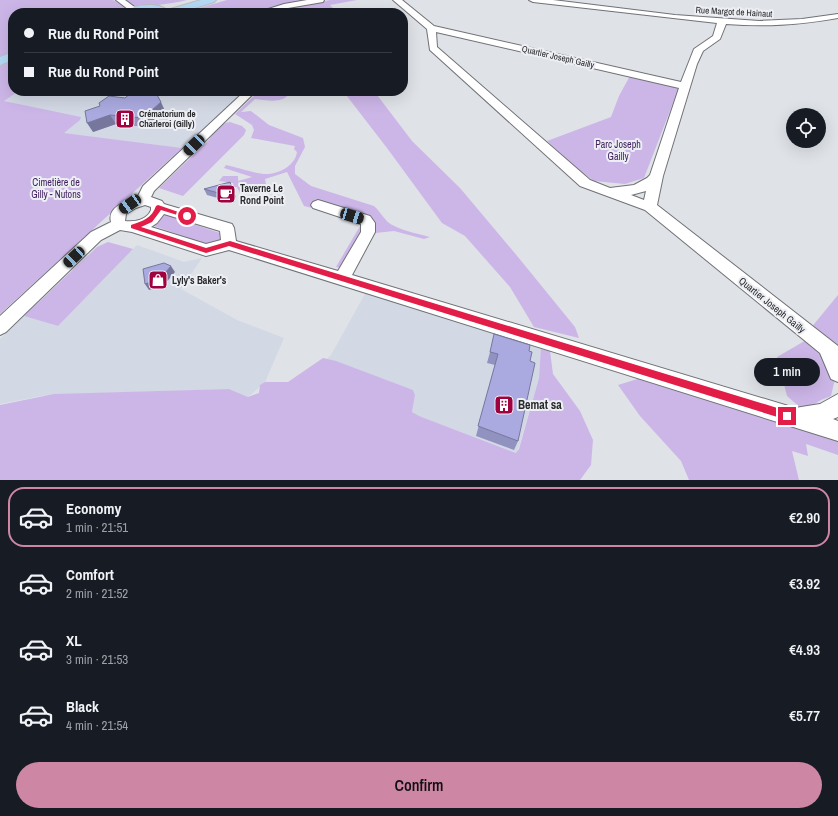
<!DOCTYPE html>
<meta charset="utf-8">
<style>
body{margin:0;font-family:"Archivo Narrow",sans-serif;background:#20242c;color:#f1f3f6;height:100vh;display:flex;flex-direction:column;font-size:15px;white-space:nowrap}
*{box-sizing:border-box;margin:0}
p{font-size:13px;color:#9ea1a6}
.icon{flex:none;width:22px;height:22px;fill:none;stroke:currentColor;stroke-width:2;stroke-linecap:round;stroke-linejoin:round}
.map{position:relative;height:480px;overflow:hidden}
.drawer{display:flex;flex-direction:column;background:#171b24;flex:1}
.drawer>*{flex:none}
.top-card{position:absolute;left:8px;top:8px;width:400px;height:88px;border-radius:16px;box-shadow:0 4px 16px #0002;display:grid;align-content:center;height:88px;padding:0 16px;background:#171b24}
.buttons{position:absolute;left:786px;top:108px;display:grid;gap:8px}
.buttons a{display:grid;place-items:center;width:40px;height:40px;border-radius:50%;background:#171b24;box-shadow:0 4px 16px #0002;font-size:20px}
.end{position:absolute;width:18px;height:18px;margin:-9px;border:5px solid #e11d48;background:#fff;box-shadow:0 0 0 2px #fff}
.from{border-radius:50%}
.bubble{position:absolute;height:28px;border-radius:14px;background:#171b24;box-shadow:0 4px 16px #0002;font-size:13px;font-weight:600;line-height:28px;text-align:center}
.car{position:absolute;width:12px;height:24px;margin:-12px -6px;border-radius:5px;box-shadow:0 0 3px 1px #0007;background:linear-gradient(#222 24%,#8ab4d8 0 40%,#222 0 76%,#8ab4d8 0 86%,#222 0)}
.top-card b{display:flex;align-items:center;gap:14px;height:38px;font-size:15px}
.top-card b+b{border-top:1px solid #363941}
.top-card i{width:10px;height:10px;background:#f1f3f6}
ul{padding:7px 0 0;list-style:none}
li{display:flex;align-items:center;gap:12px;height:60px;margin:0 8px 6px;padding:0 8px;border:2px solid transparent;border-radius:16px}
li div{flex:1}
li b{display:block;font-size:15px}
li em{font-style:normal;font-weight:600}
li.current{border-color:#cd86a4}
li>.icon{width:36px;height:36px;stroke-width:1.5}
.action{display:flex;gap:8px;margin-top:auto;padding:8px 16px}
.action a{flex:1;height:46px;border-radius:24px;background:#cd86a4;color:#111;font-size:16px;font-weight:600;line-height:46px;text-align:center}
.map>svg:first-child{display:block}
.built{fill:#d2d8e4}
.green{fill:#ccb6e8}
.lines{fill:none;stroke-linecap:round;stroke-linejoin:round}
.minor-casing{stroke:#707276;stroke-width:2}
.major-casing{stroke:#bebfbf;stroke-width:2}
.minor{fill:#fff;fill-rule:evenodd}
.major{fill:#b5daf6;fill-rule:evenodd}
.wall{fill:#9292c1}
.shaded-wall{fill:#77779d}
.building{fill:#aaaae0;stroke:#77779d}
.route{fill:#e11d48}
.labels{text-anchor:middle;dominant-baseline:central;stroke-width:4;stroke-linejoin:round;paint-order:stroke}
.far-street-label{font-size:9px;fill:#28292b;stroke:#edeff4}
.far-poi-label{font-size:9px;font-weight:bold;fill:#28292b;stroke:#edeff4;text-anchor:start}
.park-label{font-size:10px;fill:#422360;stroke:#edeff4}
.poi-label{font-size:10px;font-weight:bold;fill:#28292b;stroke:#edeff4;text-anchor:start}
.street-label{font-size:10px;fill:#28292b;stroke:#edeff4}
.near-poi-label{font-size:12px;font-weight:bold;fill:#28292b;stroke:#edeff4;text-anchor:start}
</style>
<div class="map">
<svg width="838" height="480" viewBox="0 0 838 480">
<rect width="100%" height="100%" fill="#dfe2e7"/>
<g class="built">
<polygon points="19,91 245,91 182,148 64,133 80,120 4,101"/>
<polygon points="137,245 184,262 202,258 181,289 237,320 284,338 265,382 248,397 229,389 68,394 41,396 0,404 0,339 24,316 58,326"/>
<polygon points="366,292 541,346 539,378 517,453 419,416 412,412 415,395 413,390 327,359 331,355"/>
</g>
<g class="green">
<polygon points="0,0 113,0 127,7 128,11 125,13 13,13 13,54 0,58"/>
<path d="M123 0H187C167 5 149 6 129 6Z"/>
<polygon points="227,0 308,0 256,13 182,13"/>
<polygon points="330,0 357,0 330,5 333,8 332,13 277,13 293,7"/>
<polygon points="13,61 13,91 19,91 4,101 81,117 80,120 64,133 182,148 0,314 0,66"/>
<polygon points="631,74 680,85 644,178 625,184 594,181 578,169 547,141 611,117 619,96"/>
<path d="M259 91H288L289 94C282 104 266 100 255 99L241 112 251 111 269 125 303 138 305 147 295 166V174L311 186 374 206C379 210 381 215 386 220 393 229 419 234 430 237L424 239 394 231 375 233 355 270 336 267 363 221 304 206 287 172 265 179 266 184 240 193 237 187H234L233 183 219 181 223 176H238V181L252 177 224 168 226 165C236 167 256 174 266 174 279 174 295 166 297 152L294 149 295 146 251 138 254 130 252 125 235 114Z"/>
<polygon points="343,91 374,91 412,141 460,188 518,257 575,327 579,338 534,327 510,287 465,236 442,223 387,148"/>
<path d="M230 122 242 126 246 130 244 135 183 196 159 188 208 141C213 133 220 123 230 122Z"/>
<path d="M163 214 220 233 224 238C218 244 211 244 203 243L151 225Z"/>
<polygon points="108,242 133,249 58,326 24,316 97,247"/>
<polygon points="838,295 838,345 810,329"/>
<polygon points="808,339 828,364 835,379 831,396 821,400 810,407 811,417 787,396 777,357"/>
<polygon points="541,346 550,351 553,374 580,411 593,440 591,465 580,480 0,480 0,405 54,394 229,389 248,397 259,393 260,385 265,382 288,382 323,358 336,361 413,390 415,395 412,412 419,416 516,453 519,449 539,378"/>
<polygon points="644,377 838,437 838,455 806,444 808,456 792,451 799,480 689,480 681,461 640,416 618,385"/>
</g>
<g class="lines">
<g class="minor-casing">
<g id="minor">
<polygon points="116,0 125,0 140,11 138,13 133,13"/>
<polygon points="307,0 324,0 323,2 288,8 273,13 261,13 262,11 284,4"/>
<path d="M393 0H402L434 26 681 82 694 49 713 36 717 23 533 2 529 0H553L675 15 759 21 802 19 838 14V18C798 25 766 27 726 24L720 39 703 51 697 64 663 176 657 205 838 346V382L831 379 820 353 645 210 580 186 430 50 427 29ZM436 32 679 88 650 175 647 178 634 185 610 188 590 180 437 47ZM646 191 644 200 631 195Z"/>
<path d="M245 91H256L154 191 151 197 162 201 164 204 232 224 234 228 236 241 338 271 361 232V224L313 208 311 205 313 202 318 200 370 216 375 223V232L352 275 795 408 820 404 838 394V417L833 419 838 421V441L229 250 206 256 132 232 120 230 101 240 6 332 0 335V316L91 232 111 222C107 207 126 201 137 198L143 186ZM145 205 151 207V210C147 220 135 222 125 221L126 214 136 208ZM164 214 220 231 221 240 206 244 151 227 157 223Z"/>
</g>
</g>
<g class="major-casing">
<g id="major">
<path d="M201 0H216L214 2 179 13H158L152 11 124 13C132 4 158 2 167 10Z"/>
<polygon points="13,52 13,60 0,65 0,57"/>
</g>
</g>
<use href="#minor" class="minor"/>
<use href="#major" class="major"/>
</g>
<g class="wall">
<polygon points="125,98 165,111 147,127 116,124 93,132 100,106"/>
<polygon points="204,189 236,197 225,200 207,195"/>
<polygon points="529,351 530,361 518,441 514,450 476,436 495,365 487,363 490,352"/>
</g>
<g class="shaded-wall">
<polygon points="161,102 165,111 147,127 143,118"/>
<polygon points="110,115 116,124 93,132 87,123"/>
<polygon points="230,182 236,197 225,200 222,194"/>
<polygon points="171,266 175,272 164,285 149,290 145,284"/>
</g>
<g class="building">
<polygon points="132,92 157,95 161,102 143,118 110,115 87,123 85,111 100,106 99,103 109,96 125,98"/>
<polygon points="230,182 233,191 222,194 204,189"/>
<polygon points="164,263 171,266 160,279 145,284 143,269"/>
<polygon points="494,334 530,345 529,351 532,352 530,361 535,363 518,441 478,426 498,354 490,352"/>
</g>
<path class="route" d="M158 205 190 216 187 218 161 210 152 222 141 227 206 248 230 241 787 411 790 413 792 416 790 419 787 420 229 246 206 253 131 228V225C143 221 152 218 156 206Z"/>
<defs>
<g id="building-square" transform="scale(1)"><rect x="-9" y="-9" width="18" height="18" rx="4" fill="#a0013f" stroke="#edeff4"/><path d="M-4-6H4V6H1V3H-1V6H-4ZM-2.5-4.3h1.7v1.8h-1.7ZM.8-4.3h1.7v1.8H.8ZM-2.5-1h1.7V.8h-1.7ZM.8-1h1.7V.8H.8Z" fill="#fff"/></g>
<g id="cafe-square" transform="scale(1)"><rect x="-9" y="-9" width="18" height="18" rx="4" fill="#a0013f" stroke="#edeff4"/><path d="M-5.5-4.5H6V0H3Q3 3.5 0 3.5H-2.5Q-5.5 3.5-5.5 0ZM3-3.2v2h1.7v-2ZM-6 4.5H4V6H-6Z" fill="#fff"/></g>
<g id="shop-square" transform="scale(1)"><rect x="-9" y="-9" width="18" height="18" rx="4" fill="#a0013f" stroke="#edeff4"/><path d="M-5-2.5h2.3a2.7 3.5 0 0 1 5.4 0H5L5.5 6h-11ZM-1.5-2.5h3a1.5 2.3 0 0 0-3 0Z" fill="#fff"/></g>
</defs>
<g fill-rule="evenodd">
<use href="#building-square" x="125" y="119"/>
<use href="#cafe-square" x="226" y="194"/>
<use href="#shop-square" x="158" y="280"/>
<use href="#building-square" x="504" y="405"/>
</g>
<g class="labels">
<g class="far-street-label">
<text transform="translate(734 12) rotate(3)">Rue Margot de Hainaut</text>
<text transform="translate(558 57) rotate(13)">Quartier Joseph Gailly</text>
</g>
<g class="far-poi-label">
<text x="139" y="114">Crématorium de<tspan x="139" dy="10">Charleroi (Gilly)</tspan></text>
</g>
<g class="park-label">
<text x="618" y="144">Parc Joseph<tspan x="618" dy="12">Gailly</tspan></text>
<text x="56" y="182">Cimetière de<tspan x="56" dy="12">Gilly - Nutons</tspan></text>
</g>
<g class="poi-label">
<text x="240" y="188">Taverne Le<tspan x="240" dy="12">Rond Point</tspan></text>
<text x="172" y="280">Lyly's Baker's</text>
</g>
<g class="street-label">
<text transform="translate(772 305) rotate(39)">Quartier Joseph Gailly</text>
</g>
<g class="near-poi-label">
<text x="518" y="405">Bemat sa</text>
</g>
</g>
</svg>
<div class="buttons">
<a><svg class="icon" aria-label="locate" viewBox="0 0 24 24"><circle cx="12" cy="12" r="6"/><path d="M12 2v4M12 18v4M2 12h4M18 12h4"/></svg></a>
</div>
<i class="end from" style="left:187px;top:216px"></i>
<i class="end" style="left:787px;top:416px"></i>
<div class="bubble" style="left:754px;top:358px;width:66px">1 min</div>
<i class="car" style="left:194px;top:145px;rotate:226deg"></i>
<i class="car" style="left:130px;top:204px;rotate:235deg"></i>
<i class="car" style="left:352px;top:216px;rotate:107deg"></i>
<i class="car" style="left:74px;top:257px;rotate:227deg"></i>
<div class="top-card">
<b><i class="from"></i>Rue du Rond Point</b>
<b><i></i>Rue du Rond Point</b>
</div>
</div>
<section class="drawer">
<ul>
<li class="current"><svg class="icon" aria-label="car" viewBox="0 0 24 24"><path d="M5 17H2v-5l4-1 3-4h7l3 4 3 1v5h-3M9 17h6M6 11h13"/><circle cx="7" cy="17" r="2"/><circle cx="17" cy="17" r="2"/></svg><div><b>Economy</b><p>1 min · 21:51</p></div><em>€2.90</em></li>
<li><svg class="icon" aria-label="car" viewBox="0 0 24 24"><path d="M5 17H2v-5l4-1 3-4h7l3 4 3 1v5h-3M9 17h6M6 11h13"/><circle cx="7" cy="17" r="2"/><circle cx="17" cy="17" r="2"/></svg><div><b>Comfort</b><p>2 min · 21:52</p></div><em>€3.92</em></li>
<li><svg class="icon" aria-label="car" viewBox="0 0 24 24"><path d="M5 17H2v-5l4-1 3-4h7l3 4 3 1v5h-3M9 17h6M6 11h13"/><circle cx="7" cy="17" r="2"/><circle cx="17" cy="17" r="2"/></svg><div><b>XL</b><p>3 min · 21:53</p></div><em>€4.93</em></li>
<li><svg class="icon" aria-label="car" viewBox="0 0 24 24"><path d="M5 17H2v-5l4-1 3-4h7l3 4 3 1v5h-3M9 17h6M6 11h13"/><circle cx="7" cy="17" r="2"/><circle cx="17" cy="17" r="2"/></svg><div><b>Black</b><p>4 min · 21:54</p></div><em>€5.77</em></li>
</ul>
<div class="action"><a>Confirm</a></div>
</section>
